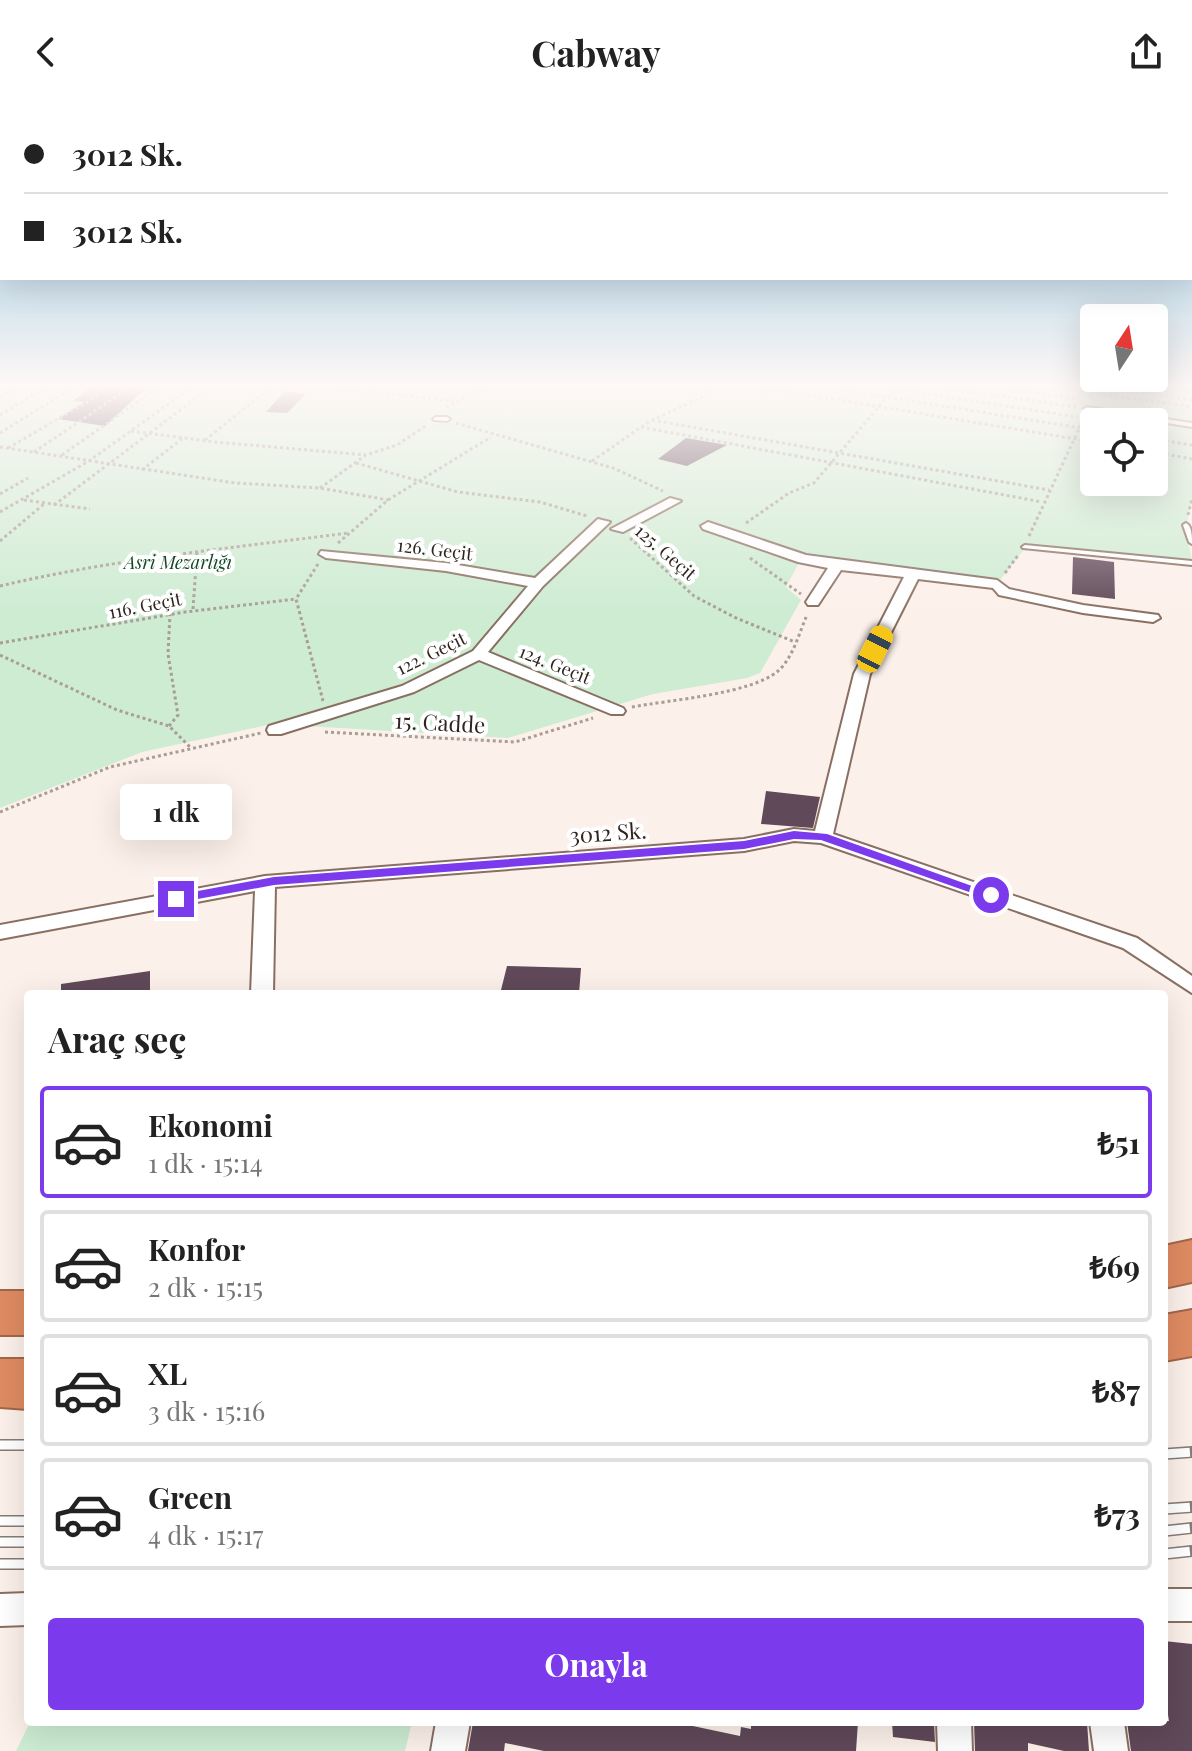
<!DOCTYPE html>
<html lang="tr">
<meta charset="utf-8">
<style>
body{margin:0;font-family:"Playfair Display",serif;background:#f6f6f6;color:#222;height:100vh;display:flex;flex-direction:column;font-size:30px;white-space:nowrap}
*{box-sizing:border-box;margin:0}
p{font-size:26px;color:#767676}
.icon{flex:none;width:44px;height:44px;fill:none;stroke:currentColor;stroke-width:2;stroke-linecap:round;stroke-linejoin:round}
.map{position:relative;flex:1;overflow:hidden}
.side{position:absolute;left:24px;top:886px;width:1144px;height:736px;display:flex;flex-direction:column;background:#fff;border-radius:8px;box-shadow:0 8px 32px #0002}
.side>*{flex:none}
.hud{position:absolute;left:0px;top:0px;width:1192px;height:176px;box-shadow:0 8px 32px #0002;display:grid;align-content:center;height:176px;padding:0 24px;background:#fff}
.needle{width:52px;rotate:12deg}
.controls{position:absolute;left:1080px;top:200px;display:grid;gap:16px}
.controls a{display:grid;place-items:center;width:88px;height:88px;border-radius:8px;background:#fff;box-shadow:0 8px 32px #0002;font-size:40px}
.end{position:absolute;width:36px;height:36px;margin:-18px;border:10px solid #7c3aed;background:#fff;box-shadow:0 0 0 4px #fff}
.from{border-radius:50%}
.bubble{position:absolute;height:56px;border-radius:8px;background:#fff;box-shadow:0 8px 32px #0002;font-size:26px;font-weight:700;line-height:56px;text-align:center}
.car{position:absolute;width:24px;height:48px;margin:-24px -12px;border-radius:10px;box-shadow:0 0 6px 2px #0007;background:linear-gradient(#f5c518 24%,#345 0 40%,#f5c518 0 76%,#345 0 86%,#f5c518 0)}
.hud b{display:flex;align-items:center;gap:28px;height:76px;font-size:30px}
.hud b+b{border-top:2px solid #e0e0e0}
.hud i{width:20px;height:20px;background:#222}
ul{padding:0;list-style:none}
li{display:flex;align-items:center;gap:24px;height:112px;margin:0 16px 12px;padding:0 8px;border:4px solid #e0e0e0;border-radius:8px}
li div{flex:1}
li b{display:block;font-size:30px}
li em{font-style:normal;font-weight:700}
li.selected{border-color:#7c3aed}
li>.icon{width:72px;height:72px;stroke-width:1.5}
h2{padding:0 24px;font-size:36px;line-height:96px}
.primary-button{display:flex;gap:16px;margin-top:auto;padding:16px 24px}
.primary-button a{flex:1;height:92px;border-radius:8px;background:#7c3aed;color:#fff;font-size:32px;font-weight:700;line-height:92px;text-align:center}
header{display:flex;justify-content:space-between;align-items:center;height:104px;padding:0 24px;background:#fff;font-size:36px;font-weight:700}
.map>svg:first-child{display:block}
.green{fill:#cdecd2;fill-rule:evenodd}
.building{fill:#604959}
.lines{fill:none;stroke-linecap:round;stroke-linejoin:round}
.lane-casing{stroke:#896f61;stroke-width:4}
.street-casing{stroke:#896f61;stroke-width:4}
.highway-casing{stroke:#a1674a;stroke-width:4}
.path{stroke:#a99d97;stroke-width:3;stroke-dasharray:3 3;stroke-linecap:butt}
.lane{fill:#fff;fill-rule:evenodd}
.street{fill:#fff;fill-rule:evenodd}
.highway{fill:#df8b62;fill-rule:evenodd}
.rail-casing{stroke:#877b75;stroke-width:12}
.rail{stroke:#fff;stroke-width:9;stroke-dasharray:26;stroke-linecap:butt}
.route{fill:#7c3aed}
.labels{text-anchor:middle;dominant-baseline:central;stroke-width:8;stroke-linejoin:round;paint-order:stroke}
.far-street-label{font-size:18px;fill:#2f241e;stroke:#fff}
.far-park-label{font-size:18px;font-style:italic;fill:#134823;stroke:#fff}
.street-label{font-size:22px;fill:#2f241e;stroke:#fff}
</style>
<header><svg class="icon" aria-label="back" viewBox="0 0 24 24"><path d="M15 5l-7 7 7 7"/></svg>Cabway<svg class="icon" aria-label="share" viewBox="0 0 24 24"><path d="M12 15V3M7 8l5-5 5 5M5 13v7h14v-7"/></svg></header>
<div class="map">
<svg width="1192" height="1647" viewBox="0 0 1192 1647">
<rect width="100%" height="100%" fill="#fcf0ea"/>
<g class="green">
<path d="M0 280H1192V396L1186 424 1192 458 1026 443 997 480 801 455 786 483 801 496 760 569 747 574 653 590 508 634 272 620 142 648 0 704ZM1094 318H1154V378H1094Z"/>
<polygon points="30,1618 412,1618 405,1647 16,1647"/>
</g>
<g class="building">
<polygon points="95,280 106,280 146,284 105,322 58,315 84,298 73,297"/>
<polygon points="285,287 306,290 287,309 266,308"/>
<polygon points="686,334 727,341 687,362 658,355"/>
<polygon points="1073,453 1114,458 1115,495 1072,490"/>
<polygon points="766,687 820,693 813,724 761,720"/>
<polygon points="507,862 581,864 579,890 500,890"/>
<polygon points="150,867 150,890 61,890 61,880"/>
<polygon points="1164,1537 1192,1540 1192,1647 1131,1647 1127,1618 1169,1617 1164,1586"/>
<polygon points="473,1618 674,1618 740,1632 741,1623 751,1625 751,1618 858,1618 856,1647 544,1647 505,1639 504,1647 468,1647"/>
<polygon points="892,1618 934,1618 935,1638 893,1633"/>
<polygon points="974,1618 1087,1618 1089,1647 1064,1647 1028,1639 1028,1647 975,1647"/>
</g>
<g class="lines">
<g class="lane-casing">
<g id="lane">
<polygon points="1087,303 1192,319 1192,323 1085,306 1084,305"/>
<polygon points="436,313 447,313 450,315 447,317 434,316 433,315"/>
<path d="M1186 419C1192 422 1192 433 1192 440L1189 438 1183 421Z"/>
<polygon points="1025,441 1192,457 1192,461 1023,444 1022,443"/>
</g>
</g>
<g class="street-casing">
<g id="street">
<polygon points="670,394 681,397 623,428 611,425"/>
<polygon points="598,415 610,418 543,482 488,548 623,604 625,607 623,610 611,610 479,556 414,588 281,630 269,630 267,626 269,622 402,582 473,547 528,482 446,467 326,454 319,450 321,447 446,459 535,474"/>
<polygon points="708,418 806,451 997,476 1009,485 1083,501 1158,511 1160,514 1153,518 1083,509 999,491 993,484 918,475 870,570 833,730 1137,834 1192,872 1192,889 1123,844 821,739 794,737 744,747 275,783 273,890 251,890 255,787 0,835 0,821 265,772 744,735 794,725 815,727 854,570 904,473 841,466 818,501 808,501 806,498 828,464 798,458 703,425 701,422"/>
<rect x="1164" y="1485" width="28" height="32"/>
<polygon points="28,1489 28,1521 0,1522 0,1490"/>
<polygon points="436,1618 470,1618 465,1647 431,1647"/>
<polygon points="937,1618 971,1618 972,1647 938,1647"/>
<polygon points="1090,1618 1124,1618 1128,1647 1094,1647"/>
</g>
</g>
<g class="highway-casing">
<g id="highway">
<polygon points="1192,1136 1192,1178 1164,1184 1164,1142"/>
<rect x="0" y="1187" width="28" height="44"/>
<polygon points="1192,1206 1192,1252 1164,1257 1164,1211"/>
<polygon points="0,1255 28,1255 28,1305 0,1303"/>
</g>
</g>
<g class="path">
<polyline points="297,280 454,297"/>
<polyline points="742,280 1094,338"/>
<polyline points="805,280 1094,326"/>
<polyline points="863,280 1078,313"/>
<polyline points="919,280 1076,303"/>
<polyline points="977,280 1079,295"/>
<polyline points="1032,280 1192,303"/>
<polyline points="1088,280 1192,296"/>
<polyline points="1146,280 1192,287"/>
<polyline points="0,293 21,280"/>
<polyline points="1090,294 1095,280"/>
<polyline points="446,303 492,280"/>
<polyline points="0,311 51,280"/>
<polyline points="652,316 1049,386"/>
<polyline points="456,319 613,364 663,387"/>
<polyline points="641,323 1042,398"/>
<polyline points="131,327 215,338 366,351"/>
<polyline points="0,329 79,280"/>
<polyline points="1154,335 1192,341"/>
<polyline points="205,336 275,280"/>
<polyline points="0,343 235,379 320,384 388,396"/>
<polyline points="8,344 87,298 111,280"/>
<polyline points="34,348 135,280"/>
<polyline points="1154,348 1192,355"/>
<polyline points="62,351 163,280"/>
<polyline points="592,357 650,317 705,292 713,280"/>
<polyline points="356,359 458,388 540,398 587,412"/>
<polyline points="142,366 183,334"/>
<polyline points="320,384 366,351 397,341 427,321"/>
<polyline points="0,390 28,374"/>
<polyline points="24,396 90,405"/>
<polyline points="54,401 215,280"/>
<polyline points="0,408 89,357 196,280"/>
<polyline points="1188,411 1192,395"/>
<polyline points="746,419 789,389 814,379 898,280"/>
<polyline points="1029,432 1084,314"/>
<polyline points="630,434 694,492 736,514 795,538"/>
<polyline points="0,437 44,400"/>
<polyline points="338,439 388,396 491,333"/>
<polyline points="750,454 801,490"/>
<polyline points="318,460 296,495 323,597"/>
<polyline points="1005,469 1019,450"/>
<path d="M0 482C114 455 232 444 348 429"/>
<polyline points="193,505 197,448"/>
<polyline points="0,539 185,508 296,495"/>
<polyline points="0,551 117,606 169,622 190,643"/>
<path d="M632 603C669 596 751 590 778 567 793 554 799 529 807 511"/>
<polyline points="169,622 178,611 168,550 170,510"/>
<polyline points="325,628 515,638 593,614"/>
<polyline points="0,708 110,663 261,629"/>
</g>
<use href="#lane" class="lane"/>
<use href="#street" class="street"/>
<use href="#highway" class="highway"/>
<g class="rail-casing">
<g id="rail">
<polyline points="0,1341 28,1341"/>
<polyline points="1164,1350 1192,1348"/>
<polyline points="1164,1405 1192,1403"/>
<polyline points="0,1417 28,1417"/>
<polyline points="1164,1427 1192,1424"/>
<polyline points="0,1438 28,1438"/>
<polyline points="1164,1450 1192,1447"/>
<polyline points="0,1460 28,1460"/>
</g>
</g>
<use href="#rail" class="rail"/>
</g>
<linearGradient id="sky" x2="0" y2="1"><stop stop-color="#79b7da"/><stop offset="0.55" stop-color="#fef8f6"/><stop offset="1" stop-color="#fef8f6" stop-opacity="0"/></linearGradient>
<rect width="1192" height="511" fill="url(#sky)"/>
<polygon class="route" points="794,727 827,730 997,791 986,794 821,736 794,735 744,745 274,781 176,799 170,795 176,791 274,773 744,737"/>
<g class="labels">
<g class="far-street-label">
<text transform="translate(435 445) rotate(7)">126. Geçit</text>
<text transform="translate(666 448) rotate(41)">125. Geçit</text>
<text transform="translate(145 501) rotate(-11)">116. Geçit</text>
<text transform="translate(431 549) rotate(-26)">122. Geçit</text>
<text transform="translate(555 560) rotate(22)">124. Geçit</text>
</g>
<g class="far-park-label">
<text x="178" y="458">Asri Mezarlığı</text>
</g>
<g class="street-label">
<text transform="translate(440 618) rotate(3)">15. Cadde</text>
<text transform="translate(608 728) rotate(-4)">3012 Sk.</text>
</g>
</g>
</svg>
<div class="controls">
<a><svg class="needle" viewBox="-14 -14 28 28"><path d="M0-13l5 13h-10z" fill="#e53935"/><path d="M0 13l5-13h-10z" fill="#767676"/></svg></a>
<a><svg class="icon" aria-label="locate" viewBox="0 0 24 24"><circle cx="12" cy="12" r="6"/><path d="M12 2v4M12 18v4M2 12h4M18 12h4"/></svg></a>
</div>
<i class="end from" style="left:991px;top:791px"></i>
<i class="end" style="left:176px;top:795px"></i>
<div class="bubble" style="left:120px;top:680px;width:112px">1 dk</div>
<i class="car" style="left:875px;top:545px;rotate:27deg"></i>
<div class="hud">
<b><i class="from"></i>3012 Sk.</b>
<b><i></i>3012 Sk.</b>
</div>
<section class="side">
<h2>Araç seç</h2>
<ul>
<li class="selected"><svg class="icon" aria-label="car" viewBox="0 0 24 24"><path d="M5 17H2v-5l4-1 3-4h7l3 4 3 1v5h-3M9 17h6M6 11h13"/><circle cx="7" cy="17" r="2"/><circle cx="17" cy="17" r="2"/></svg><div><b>Ekonomi</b><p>1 dk · 15:14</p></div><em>₺51</em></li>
<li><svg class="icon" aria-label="car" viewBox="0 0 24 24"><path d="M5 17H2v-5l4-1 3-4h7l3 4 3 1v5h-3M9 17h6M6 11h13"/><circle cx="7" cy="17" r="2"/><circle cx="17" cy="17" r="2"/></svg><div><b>Konfor</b><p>2 dk · 15:15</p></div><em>₺69</em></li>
<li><svg class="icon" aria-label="car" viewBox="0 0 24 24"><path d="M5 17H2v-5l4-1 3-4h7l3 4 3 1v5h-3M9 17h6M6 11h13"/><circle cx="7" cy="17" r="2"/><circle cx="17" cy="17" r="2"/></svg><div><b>XL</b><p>3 dk · 15:16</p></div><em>₺87</em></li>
<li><svg class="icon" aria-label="car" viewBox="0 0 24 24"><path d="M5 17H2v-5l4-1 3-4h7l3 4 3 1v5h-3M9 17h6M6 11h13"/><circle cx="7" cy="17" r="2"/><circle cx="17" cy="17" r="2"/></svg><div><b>Green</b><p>4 dk · 15:17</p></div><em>₺73</em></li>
</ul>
<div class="primary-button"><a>Onayla</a></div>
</section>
</div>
